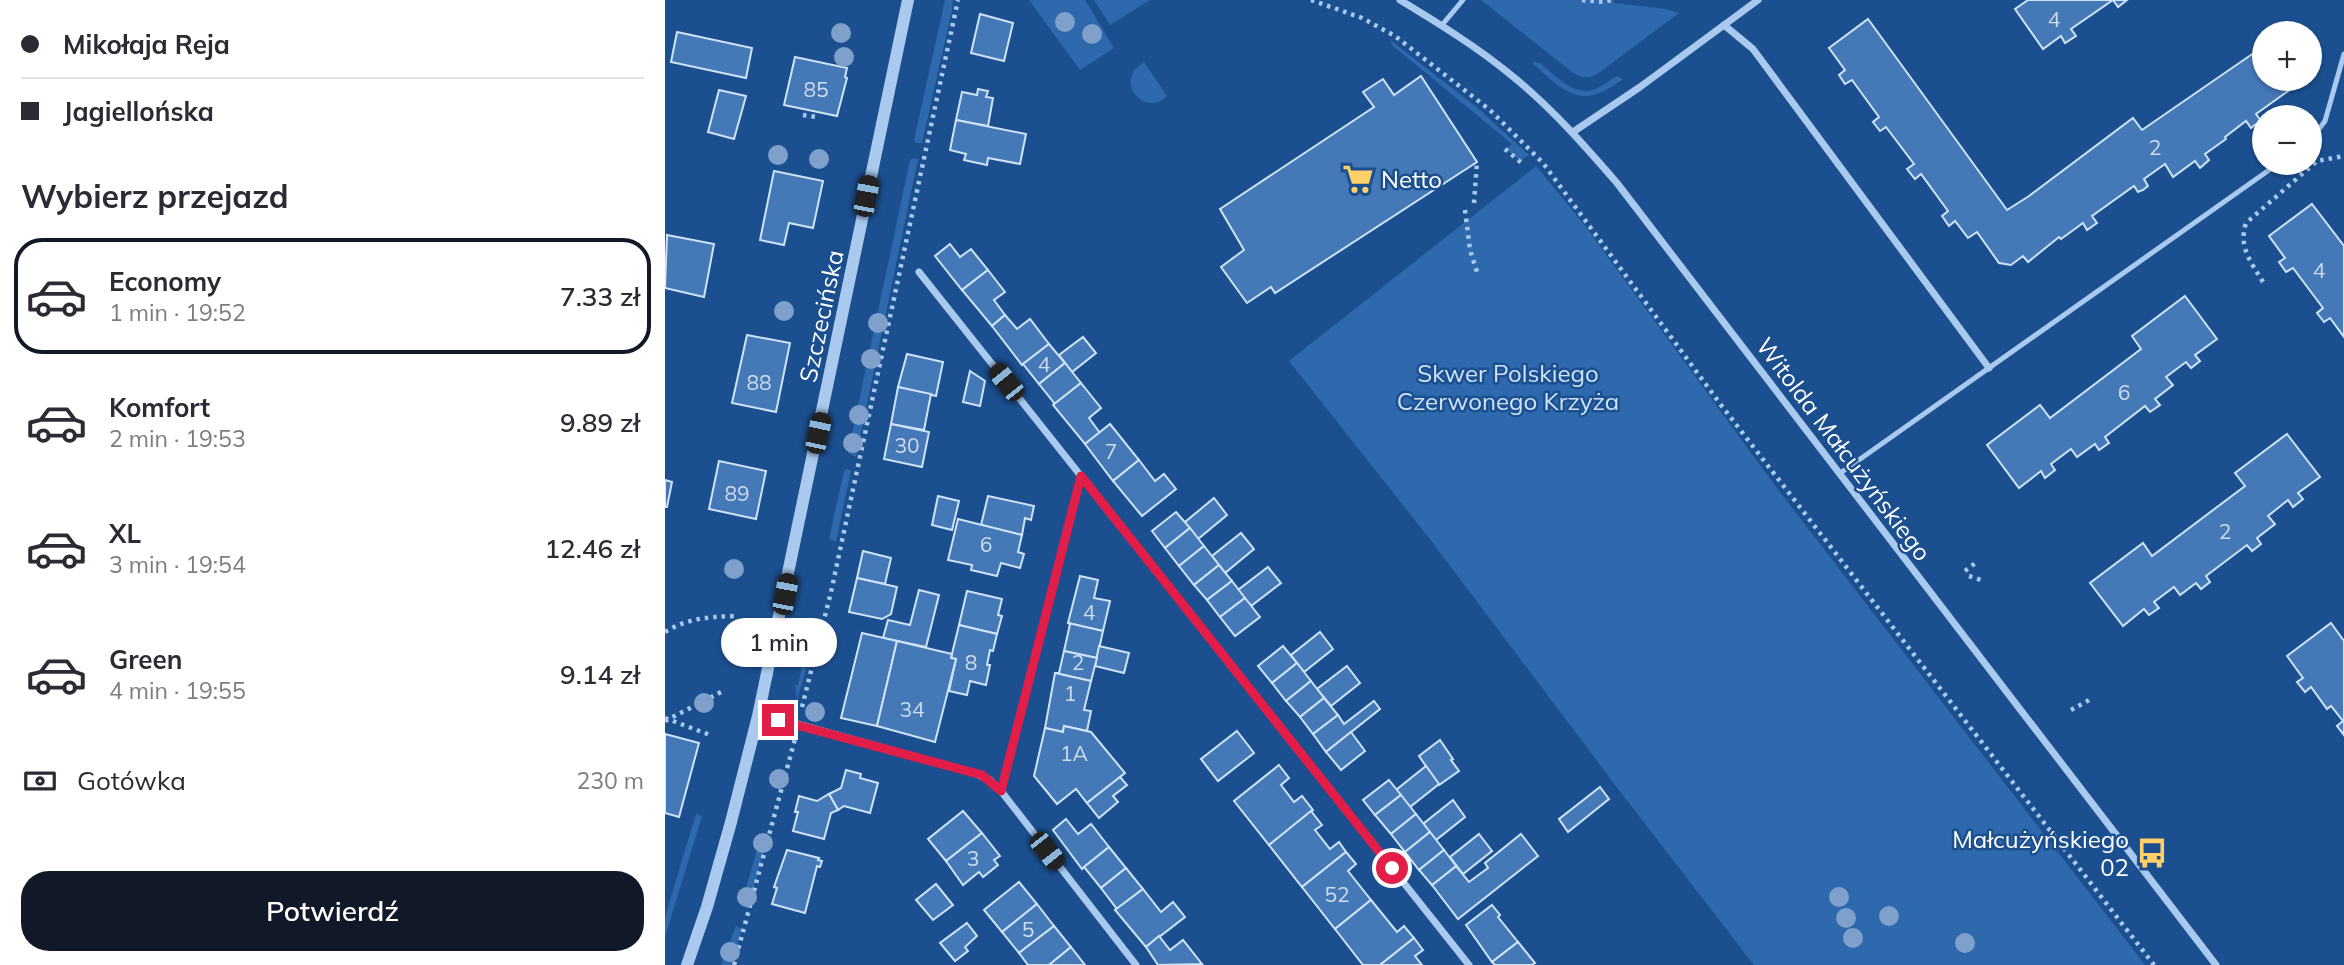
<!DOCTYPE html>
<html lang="pl">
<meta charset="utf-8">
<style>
body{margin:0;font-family:Mulish,sans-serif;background:#f2f2f3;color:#2b2b33;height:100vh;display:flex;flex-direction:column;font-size:26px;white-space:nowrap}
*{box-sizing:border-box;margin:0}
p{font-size:23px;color:#7c7c81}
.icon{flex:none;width:38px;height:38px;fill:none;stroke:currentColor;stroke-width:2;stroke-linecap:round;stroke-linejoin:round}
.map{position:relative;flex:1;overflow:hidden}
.drawer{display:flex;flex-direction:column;background:#fff;width:665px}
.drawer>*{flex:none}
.hud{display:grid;align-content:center;height:154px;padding:0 21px;background:#fff}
.buttons{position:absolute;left:1587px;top:21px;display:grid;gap:14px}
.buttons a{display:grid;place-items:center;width:70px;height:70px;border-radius:50%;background:#fff;box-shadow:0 2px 5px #0004;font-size:35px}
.end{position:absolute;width:32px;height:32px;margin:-16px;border:9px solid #e11d48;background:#fff;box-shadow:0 0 0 4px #fff}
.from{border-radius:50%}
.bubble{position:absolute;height:49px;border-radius:24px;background:#fff;box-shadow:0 2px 5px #0004;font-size:23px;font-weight:600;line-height:49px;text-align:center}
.car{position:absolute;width:21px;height:42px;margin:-21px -10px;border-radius:9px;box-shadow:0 0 5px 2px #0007;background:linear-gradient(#222 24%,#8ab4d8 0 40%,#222 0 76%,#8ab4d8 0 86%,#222 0)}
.hud b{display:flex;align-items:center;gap:24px;height:66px;font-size:26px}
.hud b+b{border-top:2px solid #e1e1e2}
.hud i{width:18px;height:18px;background:#2b2b33}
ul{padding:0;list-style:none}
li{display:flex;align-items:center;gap:21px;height:116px;margin:0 14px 10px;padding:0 7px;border:4px solid transparent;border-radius:28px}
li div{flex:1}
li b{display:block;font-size:26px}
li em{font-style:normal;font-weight:600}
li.selected{border-color:#111827}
li>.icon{width:63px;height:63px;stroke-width:1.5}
h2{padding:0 21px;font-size:32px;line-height:84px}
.pay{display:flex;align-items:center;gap:18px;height:77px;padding:0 21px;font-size:26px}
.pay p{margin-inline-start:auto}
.action{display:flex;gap:14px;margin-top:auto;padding:14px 21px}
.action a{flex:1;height:80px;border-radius:28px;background:#111827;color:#fff;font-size:28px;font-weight:600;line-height:80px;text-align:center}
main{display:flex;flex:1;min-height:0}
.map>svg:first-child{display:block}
.green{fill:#2e69ad}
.building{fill:#4478b7;stroke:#cfe3fa;stroke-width:2}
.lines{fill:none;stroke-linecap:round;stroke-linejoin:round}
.path{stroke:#a9c9ee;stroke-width:4.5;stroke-dasharray:3.5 5;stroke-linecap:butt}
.service{stroke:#a9c9ee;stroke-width:5}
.minor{stroke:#a9c9ee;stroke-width:7}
.tertiary{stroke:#a9c9ee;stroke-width:12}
.tree{fill:#7ea0ca}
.route{stroke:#e11d48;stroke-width:9}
.labels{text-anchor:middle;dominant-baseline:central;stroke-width:5;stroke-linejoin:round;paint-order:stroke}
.number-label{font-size:21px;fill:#d0dded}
.poi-label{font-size:24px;fill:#fff;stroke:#1b4f8f;text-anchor:start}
.street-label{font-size:24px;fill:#fff;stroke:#1b4f8f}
.park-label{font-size:24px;fill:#cfe3fa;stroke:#1b4f8f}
</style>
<main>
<section class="drawer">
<div class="hud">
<b><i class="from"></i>Mikołaja Reja</b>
<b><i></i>Jagiellońska</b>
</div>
<h2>Wybierz przejazd</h2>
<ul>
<li class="selected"><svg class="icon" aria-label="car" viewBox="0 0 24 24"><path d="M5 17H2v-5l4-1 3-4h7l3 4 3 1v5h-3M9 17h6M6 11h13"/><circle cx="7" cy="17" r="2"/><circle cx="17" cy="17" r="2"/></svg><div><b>Economy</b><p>1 min · 19:52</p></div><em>7.33 zł</em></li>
<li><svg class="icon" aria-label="car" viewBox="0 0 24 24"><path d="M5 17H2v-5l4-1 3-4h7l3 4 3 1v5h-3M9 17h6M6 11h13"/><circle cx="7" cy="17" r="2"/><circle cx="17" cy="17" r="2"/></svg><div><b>Komfort</b><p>2 min · 19:53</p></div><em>9.89 zł</em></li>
<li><svg class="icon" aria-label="car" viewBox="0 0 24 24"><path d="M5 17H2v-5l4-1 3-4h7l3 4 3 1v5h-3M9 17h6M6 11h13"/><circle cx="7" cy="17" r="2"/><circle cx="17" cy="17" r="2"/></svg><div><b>XL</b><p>3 min · 19:54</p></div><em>12.46 zł</em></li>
<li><svg class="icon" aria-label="car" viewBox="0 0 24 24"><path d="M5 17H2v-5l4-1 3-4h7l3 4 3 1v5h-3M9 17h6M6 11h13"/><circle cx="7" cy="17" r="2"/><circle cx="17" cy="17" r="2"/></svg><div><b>Green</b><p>4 min · 19:55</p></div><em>9.14 zł</em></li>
</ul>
<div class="pay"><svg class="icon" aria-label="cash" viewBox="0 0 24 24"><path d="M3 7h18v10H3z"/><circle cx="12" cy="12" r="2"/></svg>Gotówka<p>230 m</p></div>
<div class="action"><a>Potwierdź</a></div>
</section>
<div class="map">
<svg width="1679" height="965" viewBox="0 0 1679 965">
<rect width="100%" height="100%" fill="#1b4f8f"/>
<g class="green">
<polygon points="280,0 288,0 287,10 257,143 251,143 249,140"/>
<polygon points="364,0 420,0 449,48 415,70"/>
<polygon points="429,0 485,0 445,25"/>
<path d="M816 0H949V3L1001 9 1014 13 935 72C925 79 917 79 907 72Z"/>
<polygon points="725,40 814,109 864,155 855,161 841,149 847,144 727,45"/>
<path d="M479 62 502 96C480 119 447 81 479 62Z"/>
<path d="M870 62 875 63C889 74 908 96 928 90 937 87 944 80 952 76L958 79C915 111 901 93 867 63Z"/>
<polygon points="248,158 253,159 191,457 183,453 245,160"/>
<polygon points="871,166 918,223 1111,487 1480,965 1089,965 960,798 764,538 624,361"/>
<polygon points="181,469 186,470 171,542 164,539 179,471"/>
<polygon points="149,622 155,623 132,700 130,685 133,685 146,624"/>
<polygon points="31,814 37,816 0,937 0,917"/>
<polygon points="99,838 102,839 83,909 76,906 95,839"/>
<polygon points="71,926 77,929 66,965 56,965"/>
</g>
<g class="building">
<polygon points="1363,0 1462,0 1453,7 1448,0 1406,29 1411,36 1400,43 1396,36 1378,49 1350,9"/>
<polygon points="315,14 348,23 339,61 306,53"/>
<polygon points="1203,19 1342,210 1364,196 1468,118 1477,130 1596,48 1600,53 1600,79 1618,79 1626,89 1591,114 1596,121 1591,124 1586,128 1581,121 1560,137 1561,139 1540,154 1544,160 1535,168 1530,161 1508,177 1500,164 1479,179 1483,186 1478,190 1473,192 1469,186 1427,216 1432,223 1422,230 1418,223 1396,239 1394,237 1363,262 1358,256 1346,265 1334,263 1312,232 1303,238 1290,221 1284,226 1277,216 1283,211 1256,174 1250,179 1242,169 1249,164 1221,127 1215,131 1208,122 1214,117 1187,80 1180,84 1174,75 1180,70 1164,48"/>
<polygon points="12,32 87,48 81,78 6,62"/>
<polygon points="130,57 182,68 180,77 182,78 172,116 119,105"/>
<polygon points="756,76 812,162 610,293 606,287 582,303 556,267 579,250 555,209 709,107 698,92 718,79 729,95"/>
<polygon points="313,89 323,91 321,97 328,98 323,126 291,120 297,92 312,95"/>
<polygon points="54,90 81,96 69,139 43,132"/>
<polygon points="291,120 361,134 355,164 323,158 322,165 299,160 301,154 285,150"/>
<polygon points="109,171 158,181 148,228 124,223 119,245 95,240"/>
<polygon points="1647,204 1679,246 1679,337 1665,318 1659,322 1652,313 1658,308 1628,268 1621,272 1614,262 1620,258 1604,236"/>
<polygon points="2,235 49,244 39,297 0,288"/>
<polygon points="285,244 295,257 306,249 323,270 297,290 270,256"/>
<polygon points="323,270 340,292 329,300 340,315 327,326 297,290"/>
<polygon points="1520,296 1552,339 1530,355 1535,361 1526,368 1521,362 1501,377 1508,385 1490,399 1495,405 1485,412 1480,406 1440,437 1444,443 1434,450 1430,444 1412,457 1406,449 1386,464 1390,470 1380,478 1376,471 1354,488 1322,445 1375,405 1385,418 1476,349 1467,336"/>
<polygon points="340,315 352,329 365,319 384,344 357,365 327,326"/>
<polygon points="82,335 125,343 111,412 67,403"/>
<polygon points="418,337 431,353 407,372 394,355"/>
<polygon points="384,344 400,363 374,384 358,364"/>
<polygon points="242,354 278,362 271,396 233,387"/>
<polygon points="400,363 416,383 390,404 374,384"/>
<polygon points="305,371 320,381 315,406 298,402"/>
<polygon points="416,383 436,408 424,418 435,433 420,444 388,405"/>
<polygon points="233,387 266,394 259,430 226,424"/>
<polygon points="226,424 264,432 257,467 219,459"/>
<polygon points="445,424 474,460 448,481 420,444"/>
<polygon points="1622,434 1655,477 1633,493 1638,499 1628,507 1623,500 1603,516 1610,524 1592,538 1596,544 1587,551 1582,545 1541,576 1545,582 1536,589 1531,583 1515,595 1509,587 1489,602 1494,608 1484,615 1479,609 1458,626 1425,583 1478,543 1487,556 1580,486 1570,473"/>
<polygon points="474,460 490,481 499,474 511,489 477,516 448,481"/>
<polygon points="54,461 101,471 91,519 44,509"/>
<polygon points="0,480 7,482 2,507 0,507"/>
<polygon points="273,496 294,501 287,530 267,525"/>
<polygon points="323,496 369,506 366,520 360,518 357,535 316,525"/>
<polygon points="549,498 562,515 533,539 520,522"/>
<polygon points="511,512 525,528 500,548 487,531"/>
<polygon points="293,519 357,535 353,552 359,554 355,568 336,563 332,576 306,570 307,565 283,560"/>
<polygon points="525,528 539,546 514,566 500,548"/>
<polygon points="576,533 589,549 560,573 547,556"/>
<polygon points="539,546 554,565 529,585 514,566"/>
<polygon points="198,551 226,558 220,584 192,578"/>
<polygon points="554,565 567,581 542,600 529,585"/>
<polygon points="603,567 616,583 586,606 573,590"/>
<polygon points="415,576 433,580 429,598 445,601 438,631 403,623"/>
<polygon points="192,578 232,587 226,614 217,619 184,612"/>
<polygon points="567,581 580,598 555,617 542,600"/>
<polygon points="254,590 274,595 261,647 218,638 223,620 245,625"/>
<polygon points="302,591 337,599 333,615 337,616 332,634 294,625"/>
<polygon points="580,598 595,617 570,636 555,617"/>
<polygon points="403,623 438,631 432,658 399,651 405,624"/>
<polygon points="1666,623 1679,641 1679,735 1672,726 1678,721 1666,706 1662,709 1646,687 1640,692 1632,682 1638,678 1622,656"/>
<polygon points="294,625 332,634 328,651 325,650 322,665 325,665 321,685 305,681 302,695 284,691 291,659 286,658"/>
<polygon points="655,632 668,649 639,672 626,655"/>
<polygon points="197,633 232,641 212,726 176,718"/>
<polygon points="232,641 287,654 286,658 291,659 270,742 212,726"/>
<polygon points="434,646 464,653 459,673 430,666"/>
<polygon points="618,646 632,663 607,683 593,666"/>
<polygon points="399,651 432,658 426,681 390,673 394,673"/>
<polygon points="632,663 646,681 621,701 607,683"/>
<polygon points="682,666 695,683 666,706 652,689"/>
<polygon points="390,673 426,681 419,710 426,711 422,731 399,726 398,732 380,728"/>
<polygon points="646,681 659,698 635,717 621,701"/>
<polygon points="659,698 673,715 648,734 635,717"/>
<polygon points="709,701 715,709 661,752 648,734 673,715 679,724"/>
<polygon points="399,726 426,732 460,773 422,803 411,789 392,804 369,776 380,728 398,732"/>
<polygon points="572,731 589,753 553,781 536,759"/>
<polygon points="686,732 700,751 676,770 661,752"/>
<polygon points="0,734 34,743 14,817 0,813"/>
<polygon points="775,740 788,759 786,760 794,771 774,785 754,756"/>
<polygon points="614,765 624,778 616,785 629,802 637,796 648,810 604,845 569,801"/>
<polygon points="761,766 774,784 745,807 731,790"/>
<polygon points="181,770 196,774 195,778 213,783 205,813 179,806 173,810 164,794 176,788"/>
<polygon points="455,777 462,785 448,796 453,802 434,818 422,803"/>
<polygon points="724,780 736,795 710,815 698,800"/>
<polygon points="935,787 944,799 903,832 894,819"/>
<polygon points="164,794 173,810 166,813 159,839 128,831 133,812 130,812 134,796 152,801"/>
<polygon points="736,795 751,814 726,834 710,815"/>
<polygon points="788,800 800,817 771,840 758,824"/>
<polygon points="298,811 317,833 281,861 263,839"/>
<polygon points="646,811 657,825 650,830 665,849 674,842 681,852 637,887 604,845"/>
<polygon points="751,814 765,832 740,852 726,834"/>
<polygon points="401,819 413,834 426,824 444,847 417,869 388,830"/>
<polygon points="765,832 779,850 754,870 740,852"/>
<polygon points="317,833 335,856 329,860 333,865 318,877 314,872 298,885 281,861"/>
<polygon points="814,834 827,851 798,874 785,857"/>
<polygon points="856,834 873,856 793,919 767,885 791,866 804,882 823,868 820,863"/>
<polygon points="444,847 461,868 436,888 419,867"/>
<polygon points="122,850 154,858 153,860 157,861 155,867 152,866 140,913 107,904 112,888 109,887"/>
<polygon points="779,850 791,866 767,885 754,870"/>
<polygon points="681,852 691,864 683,871 706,900 670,929 637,887"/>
<polygon points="461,868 478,889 452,909 436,888"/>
<polygon points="354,882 372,904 337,932 319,910"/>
<polygon points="271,884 288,905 268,920 251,900"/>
<polygon points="478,889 496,912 508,902 520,917 481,947 450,910"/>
<polygon points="706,900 732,932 739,926 749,938 715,965 698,965 670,929"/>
<polygon points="372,904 389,926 354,953 337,932"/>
<polygon points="827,905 835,915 833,917 853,942 827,962 801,925"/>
<polygon points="302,923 312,936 300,947 303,951 290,961 275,943"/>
<polygon points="389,926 406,947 384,965 363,965 354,953"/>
<polygon points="494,936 505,950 518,940 537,964 493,965 481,947"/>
<polygon points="749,938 758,950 750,956 757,965 715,965"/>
<polygon points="853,942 870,963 867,965 830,965 827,962"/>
<polygon points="406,947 420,965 384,965"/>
</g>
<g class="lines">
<g class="path">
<polyline points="646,0 697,18 730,36 825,110 878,163 1056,405 1489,965"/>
<polyline points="917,0 939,2 946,0"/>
<polyline points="138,115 152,117"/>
<polyline points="840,149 859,165"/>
<polyline points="809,203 812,162"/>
<polyline points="800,210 805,250 812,272"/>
<path d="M1598 282C1586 262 1573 247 1581 223L1652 161 1679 156"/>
<polyline points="1300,571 1313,561"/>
<polyline points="1304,576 1319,581"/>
<path d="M0 632C23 618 43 617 69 616"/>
<polyline points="137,707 166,592 293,0"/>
<polyline points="1406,710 1426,699"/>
<polyline points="0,718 45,735"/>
<polyline points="0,721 56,692"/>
<polyline points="69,965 130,739"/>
</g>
<g class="service">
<polyline points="777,25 798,0"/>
<polyline points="1645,141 1660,121 1679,54"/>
<polyline points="1174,474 1614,163"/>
</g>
<g class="minor">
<path d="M735 0C773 23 812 47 846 75 886 107 919 145 952 183L1551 965"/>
<polyline points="1059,25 1088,49 1324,368"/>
<polyline points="908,132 975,87 1093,0"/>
<polyline points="254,272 804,965"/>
<polyline points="93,716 133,724 309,773 325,780 336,791 471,965"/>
<polyline points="336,791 416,476"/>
</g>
<polyline class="tertiary" points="22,965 42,907 66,822 93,716 243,0"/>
</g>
<g class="tree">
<circle cx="400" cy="22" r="10"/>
<circle cx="176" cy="33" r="10"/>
<circle cx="427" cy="34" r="10"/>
<circle cx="179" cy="57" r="10"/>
<circle cx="113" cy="155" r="10"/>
<circle cx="154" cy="159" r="10"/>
<circle cx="119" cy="311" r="10"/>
<circle cx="213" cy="323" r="10"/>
<circle cx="206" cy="359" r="10"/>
<circle cx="194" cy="415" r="10"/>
<circle cx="188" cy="443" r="10"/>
<circle cx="69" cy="569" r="10"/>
<circle cx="39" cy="703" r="10"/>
<circle cx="150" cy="712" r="10"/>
<circle cx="114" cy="779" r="10"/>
<circle cx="98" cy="843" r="10"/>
<circle cx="82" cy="897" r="10"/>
<circle cx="1174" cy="897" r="10"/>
<circle cx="1224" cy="916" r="10"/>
<circle cx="1181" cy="918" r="10"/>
<circle cx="1188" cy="938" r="10"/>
<circle cx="1300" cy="943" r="10"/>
<circle cx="65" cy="952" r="10"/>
</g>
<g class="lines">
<polyline class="route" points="113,720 317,775 336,791 416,476 727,868"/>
</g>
<defs>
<g id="supermarket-bare" transform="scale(2.415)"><path d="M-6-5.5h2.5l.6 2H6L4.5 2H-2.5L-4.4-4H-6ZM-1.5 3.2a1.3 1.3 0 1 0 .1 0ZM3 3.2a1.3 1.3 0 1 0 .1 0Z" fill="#ffd166" stroke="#1b4f8f" stroke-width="2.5" paint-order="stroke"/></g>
<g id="bus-bare" transform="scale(2.415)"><path d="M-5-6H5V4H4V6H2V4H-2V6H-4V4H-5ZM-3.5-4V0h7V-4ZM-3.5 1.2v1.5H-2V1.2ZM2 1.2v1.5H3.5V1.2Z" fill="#ffd166" stroke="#1b4f8f" stroke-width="2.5" paint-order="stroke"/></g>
</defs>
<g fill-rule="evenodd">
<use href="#supermarket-bare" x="693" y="179"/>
<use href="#bus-bare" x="1487" y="853"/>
</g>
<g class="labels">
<g class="number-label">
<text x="1389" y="19">4</text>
<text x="151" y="89">85</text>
<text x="1490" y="147">2</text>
<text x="1654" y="270">4</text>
<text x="379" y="364">4</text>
<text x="94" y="382">88</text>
<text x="1459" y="392">6</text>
<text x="242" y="445">30</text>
<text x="446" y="451">7</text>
<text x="72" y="493">89</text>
<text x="1560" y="531">2</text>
<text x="321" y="544">6</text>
<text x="424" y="612">4</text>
<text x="306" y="662">8</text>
<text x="413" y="662">2</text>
<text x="405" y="693">1</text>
<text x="247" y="709">34</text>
<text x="409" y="753">1A</text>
<text x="308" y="858">3</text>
<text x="672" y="894">52</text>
<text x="363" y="929">5</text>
</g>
<g class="poi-label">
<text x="716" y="179">Netto</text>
<text x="1464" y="839" text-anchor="end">Małcużyńskiego<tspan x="1464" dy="28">02</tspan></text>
</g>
<g class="street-label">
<text transform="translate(156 316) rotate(-78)">Szczecińska</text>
<text transform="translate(1179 449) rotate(53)">Witolda Małcużyńskiego</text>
</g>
<g class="park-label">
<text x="843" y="373">Skwer Polskiego<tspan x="843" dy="28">Czerwonego Krzyża</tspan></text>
</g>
</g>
</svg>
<div class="buttons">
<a>+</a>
<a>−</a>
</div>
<i class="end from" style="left:727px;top:868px"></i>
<i class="end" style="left:113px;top:720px"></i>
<div class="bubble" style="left:56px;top:618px;width:116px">1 min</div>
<i class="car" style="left:201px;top:196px;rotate:11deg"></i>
<i class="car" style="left:341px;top:382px;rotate:321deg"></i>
<i class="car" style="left:153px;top:433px;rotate:12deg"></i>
<i class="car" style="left:120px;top:594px;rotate:11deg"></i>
<i class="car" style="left:382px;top:851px;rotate:142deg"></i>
</div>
</main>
